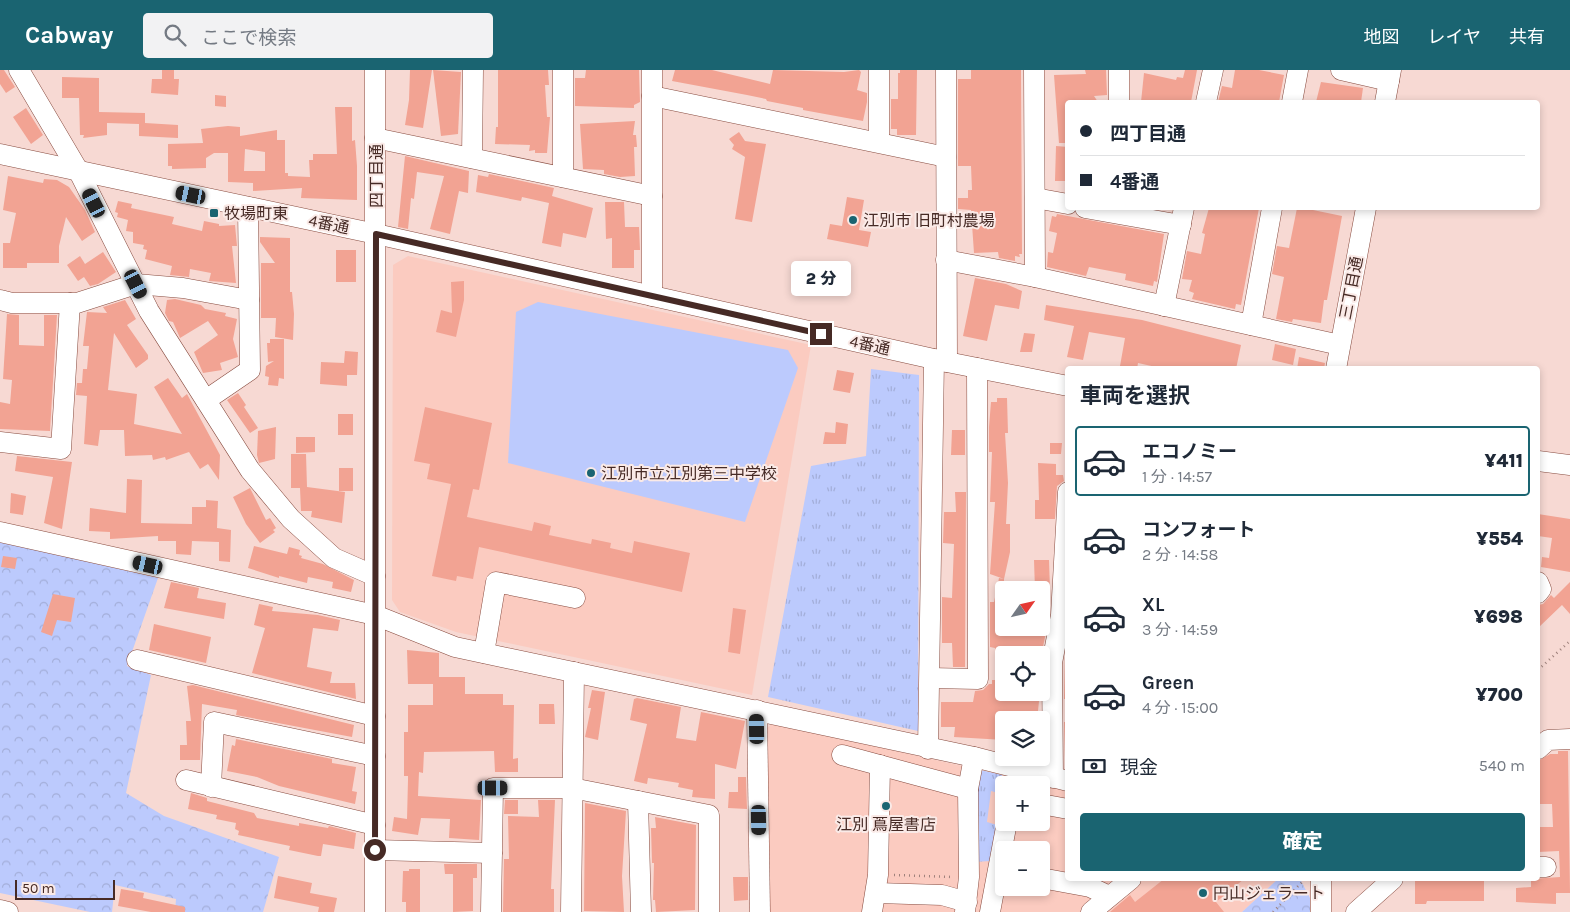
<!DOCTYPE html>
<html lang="ja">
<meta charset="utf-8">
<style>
body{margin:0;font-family:Karla,"Noto Sans JP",sans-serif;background:#f2f2f3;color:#1f2937;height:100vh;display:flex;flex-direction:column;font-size:19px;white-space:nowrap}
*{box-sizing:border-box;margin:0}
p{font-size:16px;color:#747a83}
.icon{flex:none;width:28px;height:28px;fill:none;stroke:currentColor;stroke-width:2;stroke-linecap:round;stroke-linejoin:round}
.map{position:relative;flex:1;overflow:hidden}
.panel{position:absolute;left:1065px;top:296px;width:475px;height:515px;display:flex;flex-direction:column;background:#fff;border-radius:5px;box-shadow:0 2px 8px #0003}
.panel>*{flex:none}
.guide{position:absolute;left:1065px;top:30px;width:475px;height:110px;border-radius:5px;box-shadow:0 2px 8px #0003;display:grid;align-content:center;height:110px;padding:0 15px;background:#fff}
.needle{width:32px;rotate:56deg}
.fabs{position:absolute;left:995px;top:511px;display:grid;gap:10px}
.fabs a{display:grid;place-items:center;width:55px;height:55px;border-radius:5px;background:#fff;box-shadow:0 2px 8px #0003;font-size:25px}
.scale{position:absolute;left:15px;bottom:12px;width:100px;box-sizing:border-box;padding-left:5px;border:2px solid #462a25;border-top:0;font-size:14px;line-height:18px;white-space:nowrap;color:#462a25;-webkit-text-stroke:4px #faeae7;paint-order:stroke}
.end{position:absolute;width:22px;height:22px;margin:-11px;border:6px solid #462a25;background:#fff;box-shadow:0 0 0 2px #fff}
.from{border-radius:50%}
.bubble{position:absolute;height:35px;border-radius:5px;background:#fff;box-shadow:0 2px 8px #0003;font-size:16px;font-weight:800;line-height:35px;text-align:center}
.car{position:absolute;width:15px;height:30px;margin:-15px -8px;border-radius:6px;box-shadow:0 0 4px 1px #0007;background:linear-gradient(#222 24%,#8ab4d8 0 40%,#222 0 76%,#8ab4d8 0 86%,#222 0)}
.guide b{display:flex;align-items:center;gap:18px;height:48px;font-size:19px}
.guide b+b{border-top:1px solid #e0e1e3}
.guide i{width:12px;height:12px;background:#1f2937}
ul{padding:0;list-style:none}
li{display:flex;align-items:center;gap:15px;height:70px;margin:0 10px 8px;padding:0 5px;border:2px solid transparent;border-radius:5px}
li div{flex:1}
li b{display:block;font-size:19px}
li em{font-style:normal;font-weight:800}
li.current{border-color:#1a6471}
li>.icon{width:45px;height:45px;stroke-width:1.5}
h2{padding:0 15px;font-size:22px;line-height:60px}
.pay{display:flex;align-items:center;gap:12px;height:55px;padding:0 15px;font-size:19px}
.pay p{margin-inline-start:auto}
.button{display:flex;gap:10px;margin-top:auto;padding:10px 15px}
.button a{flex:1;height:58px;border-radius:5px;background:#1a6471;color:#fff;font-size:20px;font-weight:800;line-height:58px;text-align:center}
header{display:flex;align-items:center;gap:30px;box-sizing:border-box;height:70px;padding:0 25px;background:#1a6471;color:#fff}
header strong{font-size:24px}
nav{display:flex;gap:28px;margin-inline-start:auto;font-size:18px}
.search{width:350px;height:45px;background:#f2f2f3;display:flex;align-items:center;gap:12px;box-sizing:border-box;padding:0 18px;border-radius:5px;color:#747a83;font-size:19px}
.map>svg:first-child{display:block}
.built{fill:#fbcbc0;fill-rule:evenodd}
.grass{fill:url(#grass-tufts)}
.forest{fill:url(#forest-crowns)}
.pitch{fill:#bccafd}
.building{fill:#f2a393;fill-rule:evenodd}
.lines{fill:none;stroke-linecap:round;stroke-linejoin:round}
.minor-casing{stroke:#884c40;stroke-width:21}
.path{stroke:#9e817b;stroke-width:2.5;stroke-dasharray:1 4;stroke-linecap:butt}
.minor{stroke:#fff;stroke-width:20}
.route{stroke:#462a25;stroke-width:6}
.poi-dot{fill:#1a6471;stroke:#faeae7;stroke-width:2}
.labels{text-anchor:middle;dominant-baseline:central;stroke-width:4;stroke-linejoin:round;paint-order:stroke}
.street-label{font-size:16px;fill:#462a25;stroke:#faeae7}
.poi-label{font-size:16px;fill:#462a25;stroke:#faeae7;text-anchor:start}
</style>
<header>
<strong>Cabway</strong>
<div class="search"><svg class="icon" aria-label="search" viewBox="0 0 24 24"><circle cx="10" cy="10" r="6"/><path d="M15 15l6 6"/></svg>ここで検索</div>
<nav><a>地図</a><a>レイヤ</a><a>共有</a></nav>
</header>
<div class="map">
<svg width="1570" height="842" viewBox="0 0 1570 842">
<defs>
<pattern id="grass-tufts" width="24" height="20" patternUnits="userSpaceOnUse" patternTransform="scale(1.25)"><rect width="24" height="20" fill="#bccafd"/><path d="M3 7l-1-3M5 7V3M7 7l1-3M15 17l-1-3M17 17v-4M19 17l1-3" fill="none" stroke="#a3aed9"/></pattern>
<pattern id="forest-crowns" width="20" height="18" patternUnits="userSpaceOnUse" patternTransform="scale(1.25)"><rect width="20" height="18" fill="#bccafd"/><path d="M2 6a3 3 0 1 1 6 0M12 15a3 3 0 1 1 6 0" fill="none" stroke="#a3aed9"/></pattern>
</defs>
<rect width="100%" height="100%" fill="#f7d9d3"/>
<g class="built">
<polygon points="408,186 811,275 752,625 456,562 400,542 392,530 393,195"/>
<path d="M773 653 1067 720 1068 809H1278L1242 842H768L767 658ZM1004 715H1041V752H1004ZM1004 780H1041V818H1004Z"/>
</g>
<g class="grass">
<polygon points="871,299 919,305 918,661 768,627 811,396 866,386"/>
<polygon points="976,699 1002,705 998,723 991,721 987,752 997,755 990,791 975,792"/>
</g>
<g class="forest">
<polygon points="0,471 158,508 127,596 151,605 126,723 164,746 279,787 263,842 175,842 176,829 115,815 112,842 90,842 0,823"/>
<polygon points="1278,809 1300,809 1310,828 1310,842 1242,842"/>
</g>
<polygon class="pitch" points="538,232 788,280 798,298 745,452 508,393 516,242"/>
<g class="building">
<polygon points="0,0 4,0 15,17 6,23 0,14"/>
<polygon points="162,0 174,0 174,9 179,9 178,25 151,23 152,9 162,9"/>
<polygon points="410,0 432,0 423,58 405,55 409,30"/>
<polygon points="433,0 461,2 458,64 441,66"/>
<polygon points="498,0 548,0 549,15 545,15 547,47 550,47 547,83 535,83 535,80 529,81 530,75 495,74 496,57 498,57"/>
<polygon points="586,0 639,0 640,32 634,35 634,38 575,36 575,8 585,8"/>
<polygon points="675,0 712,0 770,14 773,0 844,2 859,0 861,2 857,20 867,23 867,32 863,51 803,40 803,38 767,31 766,29 747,25 672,11"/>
<polygon points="900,0 917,0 916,65 897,65 897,59 891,59 891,29 898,29 898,3 900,3"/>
<polygon points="971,0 1021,0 1022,184 1019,184 1020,187 1015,186 1015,191 999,188 998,182 974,183 971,140 958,139 958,128 968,128 968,120 972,120 971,96 958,96 958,9 971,9"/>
<polygon points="1085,0 1106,0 1107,25 1094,26 1098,32 1068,32 1068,73 1059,73 1054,5 1086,4"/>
<polygon points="1185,0 1197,0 1191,32 1141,32 1144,3 1176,10 1177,7 1183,8"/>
<polygon points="1235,0 1259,0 1284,5 1279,32 1218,32 1222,16 1232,18"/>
<polygon points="62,7 99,8 99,42 145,43 145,53 178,55 178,68 139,66 139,54 107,53 107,65 83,68 84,65 80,65 79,28 62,28"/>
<polygon points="1321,12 1363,18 1361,32 1316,32"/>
<polygon points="215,25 226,26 226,37 215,36"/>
<path d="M335 37H352V71L355 70 357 96V130L301 128 302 118 253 121V113L228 112V83H214L206 88V98L172 99V96H168V74L203 73 201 59 228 56 240 57V66L277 60V70H285V103H288V106L310 107 309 90H313V84H337ZM245 79 265 82V101H244Z"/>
<polygon points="26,38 43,65 31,74 13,47"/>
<polygon points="635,51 633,65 636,65 637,77 634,77 635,106 620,107 604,104 604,100 583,99 580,54"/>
<polygon points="739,62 745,71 766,74 752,152 735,149 745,87 732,79 734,75 729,69"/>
<polygon points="1056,76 1068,77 1068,111 1055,111"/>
<polygon points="405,86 469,101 468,123 459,121 450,164 430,159 444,106 417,102 414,129 411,128 408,159 398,157"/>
<polygon points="489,104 554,118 552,126 593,138 586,168 563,163 561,177 542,173 549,133 522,127 521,131 476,122 478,105 488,107"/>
<polygon points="8,106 43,113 44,109 57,110 69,117 85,140 95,162 82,171 66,147 59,176 59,193 27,193 27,198 3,198 3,173 10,173 16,143 3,140"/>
<polygon points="847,127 864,130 859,160 871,162 868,177 827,169 830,154 842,156"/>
<polygon points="118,131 132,134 131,138 174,147 172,154 202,161 204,151 219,154 219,156 235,155 237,176 232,176 236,213 209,211 211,203 190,199 189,207 170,205 172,196 145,189 147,180 143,179 144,175 133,173 133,162 126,161 128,150 117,147 118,143 115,142"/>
<polygon points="605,132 624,132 625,157 639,157 640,180 634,180 634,198 612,198 612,168 606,169"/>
<polygon points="1209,138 1259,138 1241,235 1236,234 1235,239 1192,229 1194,223 1189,221 1192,210 1182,209 1187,181 1201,184 1205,164 1202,163"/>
<polygon points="1297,138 1313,138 1313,140 1342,146 1327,230 1324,230 1321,253 1293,249 1292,252 1276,249 1284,207 1272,204 1277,176 1289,178"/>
<polygon points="1057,144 1164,164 1157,212 1154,211 1153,216 1125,210 1126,204 1089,197 1086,206 1047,197 1048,182 1053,183 1057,163 1049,161 1052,146 1056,147"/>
<polygon points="260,167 290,168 290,222 292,222 294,244 293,270 275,267 276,248 261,248 261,193 275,193 260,172"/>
<rect x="336" y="180" width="20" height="32"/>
<polygon points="103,182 116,202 98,214 90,216 84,207 78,211 67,195 80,186 85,194"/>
<polygon points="975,208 1006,214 1022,221 1019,239 995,235 987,271 963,266"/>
<polygon points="464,211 464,230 456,267 436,262 441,240 452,243 451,212"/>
<polygon points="175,229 201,235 205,239 226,243 225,246 237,249 233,269 238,287 220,293 222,300 203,303 194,282 218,265 208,251 180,268 173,252 169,251 165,243 167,230"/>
<polygon points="125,230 136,249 127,255 148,285 148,289 136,298 114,263 108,320 137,324 134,354 182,364 154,317 168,308 182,328 187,324 220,385 219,410 208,394 200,399 189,382 166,390 165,387 153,390 152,385 125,386 124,360 100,360 98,376 84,374 87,326 76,325 77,313 82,313 83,299 87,299 89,276 83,276 87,242 107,243 103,237"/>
<polygon points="1046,235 1142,250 1241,275 1236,299 1165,299 1138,293 1137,299 1120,296 1125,268 1089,262 1083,290 1067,287 1074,256 1044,250"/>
<polygon points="7,244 19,245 19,275 44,276 44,245 57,245 50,361 0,359 0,332 10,334 12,310 3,309"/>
<polygon points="1024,263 1035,264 1032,282 1020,282"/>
<polygon points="270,269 284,269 284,309 279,308 278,316 268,315 269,307 265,306 266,296 274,291 268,292 267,273 270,273"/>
<polygon points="1275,274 1296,279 1293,295 1272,290"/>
<polygon points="345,281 358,282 357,305 347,305 347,316 320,314 321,292 344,293"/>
<polygon points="1299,287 1325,293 1324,299 1297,299"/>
<polygon points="837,300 854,303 850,323 833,320"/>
<polygon points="238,323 246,335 244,337 258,358 250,363 227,330"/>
<polygon points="997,328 1007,328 1008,363 1005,363 1008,413 1006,454 1010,454 1010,482 1004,509 1004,560 1022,562 1023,558 1047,558 1041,586 1007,580 1007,585 995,585 995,578 990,577 990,532 994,532 999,508 1004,509 990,504 995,432 990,432 992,382 989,382 989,357 991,332 997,332"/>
<polygon points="425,337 492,353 479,420 473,419 467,447 532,461 534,452 551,456 549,465 591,474 592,469 611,473 610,478 632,483 634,471 690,483 682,522 479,477 473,509 457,506 456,511 432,506 451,414 427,409 430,394 414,391"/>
<rect x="338" y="344" width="15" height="21"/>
<polygon points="836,352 848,354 846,374 823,374 825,362 835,363"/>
<polygon points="276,357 275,389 259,393 257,385 258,361"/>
<polygon points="952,360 965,360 965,385 951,385"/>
<polygon points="296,367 315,367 315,382 296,383"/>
<polygon points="1050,373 1062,373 1061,384 1050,384"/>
<polygon points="291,384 306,384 307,417 345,422 342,453 311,447 312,441 301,441 300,418 291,418"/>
<polygon points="17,386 72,392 62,459 44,453 53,407 15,401"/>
<polygon points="1038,393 1056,394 1056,405 1063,405 1064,411 1057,416 1055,449 1035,449 1035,430 1039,430"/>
<rect x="339" y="398" width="14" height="23"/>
<polygon points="127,409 142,410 141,453 192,454 192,437 206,437 206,430 218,431 217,458 231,460 230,492 219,491 219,472 192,471 191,485 176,484 176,471 158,471 158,466 110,469 110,462 89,461 90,438 126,443"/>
<polygon points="250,418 266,450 270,448 276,458 273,460 275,462 260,473 246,454 233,427"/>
<polygon points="955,422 966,422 965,597 953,597 952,573 942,573 942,527 952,528 954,474 943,473 944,442 956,442"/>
<polygon points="11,423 26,426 23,445 10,443"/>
<polygon points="1538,444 1570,449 1570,502 1541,497 1542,487 1549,488 1552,468 1538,466"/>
<polygon points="254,476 287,484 289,477 300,480 299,485 302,486 301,488 323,494 354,510 351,522 332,518 333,512 308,507 307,513 279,506 279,508 248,498"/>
<polygon points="3,486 17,488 15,499 1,497"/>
<polygon points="1034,490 1049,490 1050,520 1035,520"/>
<polygon points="171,512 199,518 197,528 226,533 224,549 164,538"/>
<polygon points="1570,512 1570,544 1562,535 1538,558 1538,535 1543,534 1551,525 1554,528"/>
<polygon points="53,524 75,528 71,552 57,550 52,566 41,562"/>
<polygon points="259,534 273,537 272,541 318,545 340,550 338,561 313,558 307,597 332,602 330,613 355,613 356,629 252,603 265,558 254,555"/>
<polygon points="733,538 746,540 740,584 728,582"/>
<polygon points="154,554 211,567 206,593 149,580"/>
<polygon points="407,580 439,583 439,607 465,607 465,624 503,624 503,635 514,635 513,689 518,688 518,702 495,702 494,681 424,682 423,703 419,702 418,726 481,730 479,770 449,768 450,749 421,748 418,765 392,761 394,747 407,749 408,710 408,706 404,706 404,662 408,662 408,635 433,635 433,614 408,614"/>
<polygon points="1065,586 1068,586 1068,629 1064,629"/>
<polygon points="992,610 1004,610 1004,622 1040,622 1037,650 1012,646 1012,650 1004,650 1004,670 954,667 955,657 941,657 941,632 973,632 975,621 983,620 989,614 992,614"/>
<polygon points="193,615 354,655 352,667 236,645 237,640 202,634 200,690 180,690 180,675 187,675 186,651 191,651 187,616"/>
<polygon points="592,620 605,622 598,670 585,667 591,638 588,638"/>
<polygon points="637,628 681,637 676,668 696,671 701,642 745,651 736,699 715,694 715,729 692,727 693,720 678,717 679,713 648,708 647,714 634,711 647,654 630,650 634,629"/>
<polygon points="539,634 554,634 555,654 539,654"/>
<polygon points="1064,652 1068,652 1068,689 1065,688"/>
<polygon points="236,669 332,689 332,693 356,697 352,721 357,722 355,734 279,716 257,707 227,701 232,675 235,676"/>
<polygon points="1558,681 1568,681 1570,823 1556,823 1556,834 1516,832 1516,818 1531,817 1531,809 1560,807 1559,781 1538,782 1538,757 1553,757 1552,734 1538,734 1538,691 1550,684 1558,684"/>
<polygon points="738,707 746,707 747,739 728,738 729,722 738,722"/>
<polygon points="191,723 207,728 207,731 254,743 257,748 299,756 299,753 328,758 329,756 356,763 354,779 323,774 321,786 318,786 289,780 290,776 238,765 239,761 235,759 236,753 216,749 217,745 188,739"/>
<polygon points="505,730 518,730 518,744 504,744"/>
<polygon points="538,730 555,730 551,819 554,819 554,842 503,842 504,789 509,789 508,746 539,747"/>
<polygon points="585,733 626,741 622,806 624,842 584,841"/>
<polygon points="655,747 696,755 695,840 656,842 655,830 653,830 654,793 652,793 651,758 656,758"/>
<polygon points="444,794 477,794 477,808 473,808 473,841 453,842 453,804 445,804"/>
<polygon points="409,799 420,799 420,842 406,842 406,832 402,832 403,801 409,801"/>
<polygon points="278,806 312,813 310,823 337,828 334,842 318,842 319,837 274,828"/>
<polygon points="733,807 748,807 748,830 734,831"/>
<polygon points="1164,809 1244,809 1216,832 1224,842 1110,842 1130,825 1135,832"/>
<polygon points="1415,809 1484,809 1484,831 1427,831 1426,834 1415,834"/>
<polygon points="121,819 144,823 143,828 185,837 185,842 151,842 118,836"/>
</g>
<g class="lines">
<g class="minor-casing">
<g id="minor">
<polyline points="19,0 78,100 149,241 250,400 291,449 334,488 375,506"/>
<polyline points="946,0 947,292"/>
<polyline points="1034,0 1035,207"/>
<polyline points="1119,0 1119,32"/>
<polyline points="1341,0 1389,11"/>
<polyline points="652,26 946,87"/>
<polyline points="1206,32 1213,0"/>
<polyline points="1292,32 1298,0"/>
<polyline points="1385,32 1391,0"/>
<polyline points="375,68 652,126"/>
<polyline points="879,72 879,0"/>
<polyline points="0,84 376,164 947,292 1068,316"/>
<polyline points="472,88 473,0"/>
<polyline points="563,107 563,0"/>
<polyline points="1035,128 1068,134"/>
<polyline points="1085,138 1181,155"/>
<polyline points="946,190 1035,207 1340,275"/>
<polyline points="652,226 652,0"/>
<polyline points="0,230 12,233 77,233 136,214 183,218 249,230"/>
<polyline points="1164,236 1184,138"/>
<polyline points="1251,255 1272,138"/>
<polyline points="1336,299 1366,138"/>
<polyline points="206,330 250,300 248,137"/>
<polyline points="0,372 61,379 70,233"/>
<polyline points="1538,391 1570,395"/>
<polyline points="0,462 375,545 455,577 974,687 1068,711"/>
<polyline points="1538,512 1541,519 1538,523"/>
<polyline points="484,583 496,512 575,528"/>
<polyline points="137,590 375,646"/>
<polyline points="930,608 978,609 977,298"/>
<polyline points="757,640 760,842"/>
<polyline points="928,679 934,289"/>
<polyline points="1538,679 1548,670 1570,669"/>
<polyline points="842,685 968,719"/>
<polyline points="1053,708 1052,593 1061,545 1068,422"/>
<polyline points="186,710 375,755"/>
<polyline points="211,717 214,652 375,686"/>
<polyline points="638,731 641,842"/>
<polyline points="1041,734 1068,739"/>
<polyline points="375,780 492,783"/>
<polyline points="1538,797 1546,797"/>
<polyline points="1041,808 1090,817 1109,826"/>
<polyline points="1321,809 1321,842"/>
<polyline points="877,823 942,825 967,832"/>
<polyline points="0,840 8,842"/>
<polyline points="375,842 375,0"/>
<polyline points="491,842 493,718 572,718 709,745 709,842"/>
<polyline points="571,842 574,602"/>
<polyline points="872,842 878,805 880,695"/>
<polyline points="965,842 969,807 968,719 974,687"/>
<polyline points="990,842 1007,752"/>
<polyline points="1091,842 1131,809"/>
<polyline points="1356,842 1393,809"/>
</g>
</g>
<g class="path">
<polyline points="1538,600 1570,571"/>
<polyline points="894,805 953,807"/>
<polyline points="1273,842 1305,809"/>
</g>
<use href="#minor" class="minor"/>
</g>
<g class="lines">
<polyline class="route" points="375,780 376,164 821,264"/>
</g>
<g class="poi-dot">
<rect x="209" y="138" width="10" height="10" rx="2.5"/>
<circle cx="853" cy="150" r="5"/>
<circle cx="591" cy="403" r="5"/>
<circle cx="886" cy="736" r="5"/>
<circle cx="1203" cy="823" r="5"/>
</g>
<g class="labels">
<g class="street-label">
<text transform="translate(376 106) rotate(-90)">四丁目通</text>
<text transform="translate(329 154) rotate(12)">4番通</text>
<text transform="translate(1351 218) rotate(-79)">三丁目通</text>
<text transform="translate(870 275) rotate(13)">4番通</text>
</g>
<g class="poi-label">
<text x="224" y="143">牧場町東</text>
<text x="863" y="150">江別市 旧町村農場</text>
<text x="601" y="403">江別市立江別第三中学校</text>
<text x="886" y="754" text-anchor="middle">江別 蔦屋書店</text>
<text x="1213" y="823">円山ジェラート</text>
</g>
</g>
</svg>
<div class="fabs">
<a><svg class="needle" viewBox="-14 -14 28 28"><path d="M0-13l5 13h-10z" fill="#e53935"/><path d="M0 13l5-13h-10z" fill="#747a83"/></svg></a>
<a><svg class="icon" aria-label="locate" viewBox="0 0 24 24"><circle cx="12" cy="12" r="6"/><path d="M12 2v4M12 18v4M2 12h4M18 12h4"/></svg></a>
<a><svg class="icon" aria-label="layers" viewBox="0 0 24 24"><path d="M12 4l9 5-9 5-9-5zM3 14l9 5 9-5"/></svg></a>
<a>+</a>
<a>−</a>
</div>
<div class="scale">50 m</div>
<i class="end from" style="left:375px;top:780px"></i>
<i class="end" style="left:821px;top:264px"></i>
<div class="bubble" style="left:791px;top:191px;width:60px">2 分</div>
<i class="car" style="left:191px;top:125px;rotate:282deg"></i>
<i class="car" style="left:94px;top:133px;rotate:333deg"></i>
<i class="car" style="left:136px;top:214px;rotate:153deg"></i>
<i class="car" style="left:148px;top:495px;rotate:283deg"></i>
<i class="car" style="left:757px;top:659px;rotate:359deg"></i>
<i class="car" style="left:493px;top:718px;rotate:90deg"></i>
<i class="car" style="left:759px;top:750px;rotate:179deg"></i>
<div class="guide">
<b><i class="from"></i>四丁目通</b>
<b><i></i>4番通</b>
</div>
<section class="panel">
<h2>車両を選択</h2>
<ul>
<li class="current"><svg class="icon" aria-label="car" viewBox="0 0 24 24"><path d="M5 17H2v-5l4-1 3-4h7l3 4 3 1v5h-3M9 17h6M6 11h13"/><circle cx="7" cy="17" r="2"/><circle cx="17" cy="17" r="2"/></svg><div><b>エコノミー</b><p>1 分 · 14:57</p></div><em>¥411</em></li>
<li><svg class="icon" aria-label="car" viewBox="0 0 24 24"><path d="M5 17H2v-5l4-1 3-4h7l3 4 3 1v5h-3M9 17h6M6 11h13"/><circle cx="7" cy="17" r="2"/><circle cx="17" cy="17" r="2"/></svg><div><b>コンフォート</b><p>2 分 · 14:58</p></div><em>¥554</em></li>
<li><svg class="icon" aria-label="car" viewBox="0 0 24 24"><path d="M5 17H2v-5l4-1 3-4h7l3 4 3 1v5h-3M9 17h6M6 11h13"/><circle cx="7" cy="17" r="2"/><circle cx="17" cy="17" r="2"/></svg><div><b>XL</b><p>3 分 · 14:59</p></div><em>¥698</em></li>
<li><svg class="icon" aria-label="car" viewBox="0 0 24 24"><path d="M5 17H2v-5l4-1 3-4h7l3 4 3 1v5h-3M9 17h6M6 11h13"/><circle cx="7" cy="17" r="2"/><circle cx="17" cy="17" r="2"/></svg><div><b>Green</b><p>4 分 · 15:00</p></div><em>¥700</em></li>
</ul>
<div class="pay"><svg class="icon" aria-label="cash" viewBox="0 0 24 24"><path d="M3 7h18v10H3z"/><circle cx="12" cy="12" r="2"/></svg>現金<p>540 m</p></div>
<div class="button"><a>確定</a></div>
</section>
</div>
